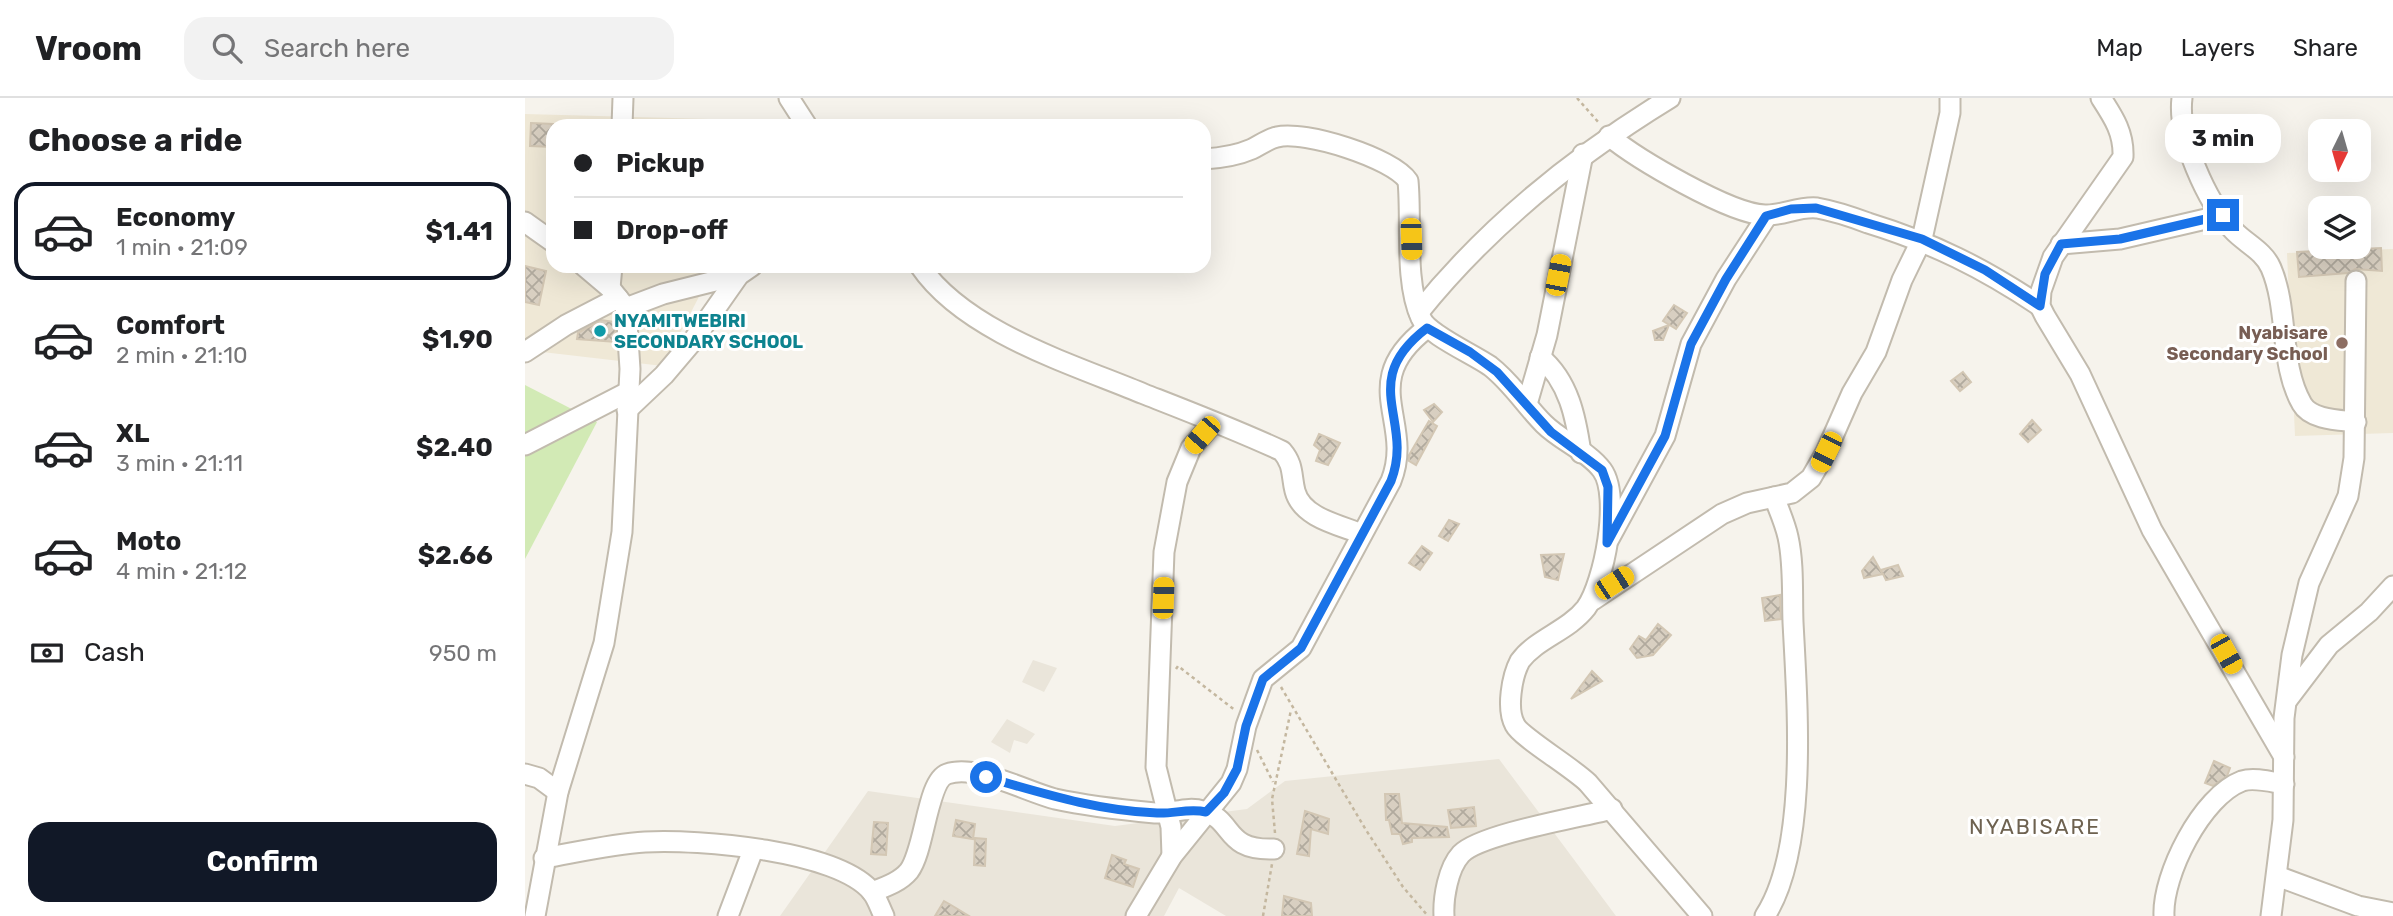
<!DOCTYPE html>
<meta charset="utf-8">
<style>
body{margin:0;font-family:Rubik,sans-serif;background:#f2f2f2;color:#202124;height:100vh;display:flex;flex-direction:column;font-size:26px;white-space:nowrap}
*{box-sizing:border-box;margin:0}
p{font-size:23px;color:#757577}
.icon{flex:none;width:38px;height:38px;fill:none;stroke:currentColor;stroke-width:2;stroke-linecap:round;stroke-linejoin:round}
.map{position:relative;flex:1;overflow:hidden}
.details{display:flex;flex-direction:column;background:#fff;width:525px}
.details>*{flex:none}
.top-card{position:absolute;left:21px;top:21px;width:665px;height:154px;border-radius:21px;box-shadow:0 7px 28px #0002;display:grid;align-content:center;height:154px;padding:0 28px;background:#fff}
.needle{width:46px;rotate:185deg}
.controls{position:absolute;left:1783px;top:21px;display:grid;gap:14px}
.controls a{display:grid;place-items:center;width:63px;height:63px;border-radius:14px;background:#fff;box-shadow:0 7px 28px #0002;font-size:35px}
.end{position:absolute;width:32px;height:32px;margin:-16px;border:9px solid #1a73e8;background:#fff;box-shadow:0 0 0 4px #fff}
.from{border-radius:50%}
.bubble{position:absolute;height:49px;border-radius:21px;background:#fff;box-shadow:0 7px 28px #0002;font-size:23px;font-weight:700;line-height:49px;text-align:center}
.car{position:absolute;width:21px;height:42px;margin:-21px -10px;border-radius:9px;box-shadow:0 0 5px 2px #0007;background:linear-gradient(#f5c518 24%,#345 0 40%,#f5c518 0 76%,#345 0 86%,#f5c518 0)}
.top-card b{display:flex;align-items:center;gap:24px;height:66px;font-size:26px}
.top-card b+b{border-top:2px solid #e0e0e0}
.top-card i{width:18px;height:18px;background:#202124}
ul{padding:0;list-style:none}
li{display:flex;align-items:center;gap:21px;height:98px;margin:0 14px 10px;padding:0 14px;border:4px solid transparent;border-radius:21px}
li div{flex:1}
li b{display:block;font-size:26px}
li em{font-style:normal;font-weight:700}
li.active{border-color:#111827}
li>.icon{width:63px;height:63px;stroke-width:1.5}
h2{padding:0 28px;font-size:32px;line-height:84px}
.pay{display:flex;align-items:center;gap:18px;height:77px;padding:0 28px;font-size:26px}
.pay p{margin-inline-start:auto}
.action{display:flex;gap:14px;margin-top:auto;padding:14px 28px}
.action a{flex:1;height:80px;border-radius:21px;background:#111827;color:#fff;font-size:28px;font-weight:700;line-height:80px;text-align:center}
header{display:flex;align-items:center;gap:42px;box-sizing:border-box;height:98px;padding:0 35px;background:#fff;border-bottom:2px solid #e0e0e0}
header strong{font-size:33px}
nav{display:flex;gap:38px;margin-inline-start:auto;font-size:24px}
.search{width:490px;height:63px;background:#f2f2f2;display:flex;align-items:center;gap:18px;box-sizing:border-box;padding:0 24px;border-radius:21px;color:#757577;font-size:26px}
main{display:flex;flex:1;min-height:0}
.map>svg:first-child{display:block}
.residential{fill:#eae5da}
.education{fill:#efe8d6}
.pitch{fill:#d2eab5}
.building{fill:url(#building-cross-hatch);stroke:#d3c7b4;stroke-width:2}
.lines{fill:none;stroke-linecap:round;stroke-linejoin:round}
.minor-casing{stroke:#c2bbae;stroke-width:23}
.path{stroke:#c4b79f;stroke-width:2.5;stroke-dasharray:3.5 3.5;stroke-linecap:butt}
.minor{stroke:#fff;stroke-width:19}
.route{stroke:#1a73e8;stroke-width:9}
.culture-dot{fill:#0f9aa8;stroke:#fff;stroke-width:2.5}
.education-dot{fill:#8d6e63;stroke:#fff;stroke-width:2.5}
.labels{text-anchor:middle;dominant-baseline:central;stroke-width:6;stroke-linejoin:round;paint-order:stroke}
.culture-label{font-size:18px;font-weight:bold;fill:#0d838f;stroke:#fff;text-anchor:start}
.education-label{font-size:18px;font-weight:bold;fill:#785e54;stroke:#fff;text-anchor:end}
.quarter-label{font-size:21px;letter-spacing:2px;fill:#6e6250;stroke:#fff}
</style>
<header>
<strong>Vroom</strong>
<div class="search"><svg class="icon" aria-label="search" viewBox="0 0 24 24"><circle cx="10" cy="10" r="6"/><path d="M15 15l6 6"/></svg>Search here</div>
<nav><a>Map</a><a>Layers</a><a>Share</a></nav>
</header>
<main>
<section class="details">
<h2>Choose a ride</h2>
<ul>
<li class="active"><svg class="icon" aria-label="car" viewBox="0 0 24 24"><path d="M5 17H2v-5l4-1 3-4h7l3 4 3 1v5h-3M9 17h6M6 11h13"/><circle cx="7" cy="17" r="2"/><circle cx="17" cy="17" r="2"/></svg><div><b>Economy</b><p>1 min · 21:09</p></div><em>$1.41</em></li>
<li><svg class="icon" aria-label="car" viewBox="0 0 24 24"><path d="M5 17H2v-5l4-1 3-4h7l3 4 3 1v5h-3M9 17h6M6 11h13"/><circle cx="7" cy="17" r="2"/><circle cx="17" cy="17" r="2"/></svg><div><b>Comfort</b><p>2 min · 21:10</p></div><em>$1.90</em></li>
<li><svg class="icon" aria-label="car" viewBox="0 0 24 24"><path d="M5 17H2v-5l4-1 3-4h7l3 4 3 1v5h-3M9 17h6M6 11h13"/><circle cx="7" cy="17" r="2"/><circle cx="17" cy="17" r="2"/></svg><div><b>XL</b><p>3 min · 21:11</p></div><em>$2.40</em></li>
<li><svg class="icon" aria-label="car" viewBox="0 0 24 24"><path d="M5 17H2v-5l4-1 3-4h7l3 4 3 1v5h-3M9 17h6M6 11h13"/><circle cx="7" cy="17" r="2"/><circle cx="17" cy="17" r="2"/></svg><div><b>Moto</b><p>4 min · 21:12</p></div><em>$2.66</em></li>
</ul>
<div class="pay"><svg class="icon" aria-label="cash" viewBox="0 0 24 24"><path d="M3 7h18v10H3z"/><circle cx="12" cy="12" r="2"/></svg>Cash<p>950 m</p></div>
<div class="action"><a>Confirm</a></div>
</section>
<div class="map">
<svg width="1868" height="818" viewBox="0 0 1868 818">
<defs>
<pattern id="building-cross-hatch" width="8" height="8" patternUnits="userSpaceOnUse" patternTransform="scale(1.75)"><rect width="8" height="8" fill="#d8cfc1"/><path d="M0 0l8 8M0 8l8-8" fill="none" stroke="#b1aa9e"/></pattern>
</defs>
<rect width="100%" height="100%" fill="#f6f3ec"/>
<g class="residential">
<polygon points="508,562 532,570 519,594 497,584"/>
<polygon points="482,621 510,636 502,646 489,642 485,655 466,644"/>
<polygon points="974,661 1091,818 701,818 654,790 639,818 255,818 343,693 590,728 722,711 760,683"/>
</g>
<g class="education">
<polygon points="0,16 257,23 257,28 28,28 28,168 190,168 138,268 0,252"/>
<polygon points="1868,151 1868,335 1770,338 1762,155"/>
</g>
<polygon class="pitch" points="0,287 72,324 0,461"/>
<g class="building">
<polygon points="6,25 28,26 28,49 5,48"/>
<polygon points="1856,150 1857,173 1830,171 1823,175 1774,179 1772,154"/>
<polygon points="0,168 21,173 14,207 0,204"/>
<polygon points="1149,207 1162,215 1151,231 1138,223"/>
<polygon points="76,222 90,224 91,244 52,241 53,235"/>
<polygon points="1144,227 1138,242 1130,242 1128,233"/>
<polygon points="1438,274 1446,284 1435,293 1426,283"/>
<polygon points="909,306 917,314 908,324 899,312"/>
<polygon points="1507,322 1516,332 1503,344 1495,336"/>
<polygon points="904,323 912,328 891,367 884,363 884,357"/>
<polygon points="794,336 815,345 803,367 791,363 795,352 789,347"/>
<polygon points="924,422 934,426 923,443 914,438"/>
<polygon points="897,448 907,455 895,472 884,465"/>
<polygon points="1039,456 1033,482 1020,479 1016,457"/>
<polygon points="1348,459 1357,475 1356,472 1373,467 1378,478 1361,482 1358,476 1339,480 1337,473"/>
<polygon points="1255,497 1256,521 1240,523 1237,500"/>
<polygon points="1133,526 1146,537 1128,557 1112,560 1105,551 1114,538 1121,542"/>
<polygon points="1067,573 1077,583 1046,601"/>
<polygon points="1689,663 1705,670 1702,678 1688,688 1680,685"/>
<polygon points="860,696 874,696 877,725 922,729 924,739 887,740 887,744 878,746 875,736 867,736 864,722 861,722"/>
<polygon points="949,709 951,728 926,730 923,712"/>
<polygon points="780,713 804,721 803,736 786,731 784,758 772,756"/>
<polygon points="431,722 450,726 448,741 428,738"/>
<polygon points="349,724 363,725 361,757 346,756"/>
<polygon points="450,740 461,741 460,768 449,767"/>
<polygon points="587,757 601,762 599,766 614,771 608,789 580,780"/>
<polygon points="759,798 786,805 787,818 757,818"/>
<polygon points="419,803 426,807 444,818 410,818"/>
</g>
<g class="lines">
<g class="minor-casing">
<g id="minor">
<polyline points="264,0 282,28"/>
<path d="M1576 0C1589 20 1599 35 1598 59L1528 159 1516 193 1515 208 1520 218 1555 276 1627 432 1759 659"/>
<path d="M1657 0C1652 39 1682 104 1708 132 1720 145 1739 153 1746 170 1764 212 1754 266 1777 306 1786 322 1815 322 1831 324"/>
<polyline points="97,28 98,0"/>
<path d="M1084 38C1112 61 1205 116 1240 117 1257 118 1274 108 1292 110 1309 113 1327 119 1343 125 1408 145 1458 170 1515 208"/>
<path d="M679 61C696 60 711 58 727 51 735 47 743 41 752 39 779 32 868 60 883 83 887 123 879 183 896 220 902 236 948 256 965 268 987 285 1000 307 1019 326 1036 343 1063 353 1077 372 1096 398 1079 485 1061 510 1043 533 1011 541 995 563 987 578 981 611 990 627 996 639 1048 670 1063 685L1177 818"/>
<polyline points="0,124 28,144"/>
<polyline points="1536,146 1595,141 1698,117"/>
<path d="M395 168C440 234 547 266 619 296 665 314 712 332 757 353 769 367 766 377 770 393 777 420 815 427 837 436"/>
<polyline points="85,190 87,168"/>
<polyline points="101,210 138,196 214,177"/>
<path d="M894 214C964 127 1050 58 1145 0"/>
<polyline points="0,254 41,227 93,200"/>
<path d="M1015 259C1044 283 1051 320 1056 355"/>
<polyline points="1002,306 1022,237 1058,56"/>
<polyline points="102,312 139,277 167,244 214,177 227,168"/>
<polyline points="0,347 103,294"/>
<polyline points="1084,441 1140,338 1166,246 1201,181 1242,118"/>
<polyline points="1068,502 1197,416 1222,405 1267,395 1286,380 1301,354 1327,295 1351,254 1377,182 1397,141 1425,15 1425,0"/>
<polyline points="1763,601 1804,547 1844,514 1868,488"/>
<polyline points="0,676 14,680 33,694"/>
<polyline points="647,758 646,729 631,669 639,454 652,384 666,350 688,325"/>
<path d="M19 760C53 754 87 746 120 744 173 741 313 752 347 794 352 800 355 810 359 818"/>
<polyline points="1752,778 1833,808 1868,815"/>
<path d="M347 794C360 789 375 784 384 773 400 752 402 683 422 676 451 666 500 693 530 701 562 708 598 712 630 715 647 716 662 708 678 713 710 722 698 753 749 751"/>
<polyline points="10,818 33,694 79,545 97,434 105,271 101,210 85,190 59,168"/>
<polyline points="203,818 228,752"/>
<path d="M611 818 647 758 706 685 712 671 721 628 738 581 776 550 866 383C890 323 830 285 902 230"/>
<path d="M919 818C918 800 923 770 936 756 955 736 1056 719 1087 711"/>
<path d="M1240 818C1284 750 1272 604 1268 524 1267 496 1269 466 1263 439 1260 425 1254 412 1249 399"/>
<path d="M1639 818C1637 777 1677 698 1717 683 1729 679 1747 684 1759 686"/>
<polyline points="1746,818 1758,722 1759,620 1767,557 1784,485 1823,398 1829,360 1831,183"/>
</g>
</g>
<g class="path">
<polyline points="1052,0 1075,26"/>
<polyline points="651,571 653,568 711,613"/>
<polyline points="756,589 841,732 878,789 903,818"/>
<polyline points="732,652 748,684"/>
<polyline points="750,735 747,701 766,612"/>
<polyline points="738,818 747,766"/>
</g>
<use href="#minor" class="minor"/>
</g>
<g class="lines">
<path class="route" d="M461 679C517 695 573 713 632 715 649 716 664 710 681 714L699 695 712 671 721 628 738 581 776 550 866 383C890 322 831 284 902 230L945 254 972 274 1026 334 1077 372 1083 389 1082 445 1140 338 1166 246 1201 181 1241 118 1266 111 1291 110 1397 141 1460 172 1515 208 1520 176 1536 146 1595 141 1698 117"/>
</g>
<circle class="culture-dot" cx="75" cy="233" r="7"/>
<circle class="education-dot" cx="1817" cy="245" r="7"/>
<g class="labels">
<g class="culture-label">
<text x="89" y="223">NYAMITWEBIRI<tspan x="89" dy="21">SECONDARY SCHOOL</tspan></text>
</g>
<g class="education-label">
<text x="1803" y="235">Nyabisare<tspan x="1803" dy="21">Secondary School</tspan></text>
</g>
<g class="quarter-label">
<text x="1510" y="728">NYABISARE</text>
</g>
</g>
</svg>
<div class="controls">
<a><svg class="needle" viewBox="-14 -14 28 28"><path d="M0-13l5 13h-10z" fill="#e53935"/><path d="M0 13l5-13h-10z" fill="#757577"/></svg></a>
<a><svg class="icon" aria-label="layers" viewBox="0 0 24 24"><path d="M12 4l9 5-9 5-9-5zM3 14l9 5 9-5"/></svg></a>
</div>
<i class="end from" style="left:461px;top:679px"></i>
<i class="end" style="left:1698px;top:117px"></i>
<div class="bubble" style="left:1640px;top:16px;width:116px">3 min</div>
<i class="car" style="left:886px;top:141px;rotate:178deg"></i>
<i class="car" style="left:1033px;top:177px;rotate:11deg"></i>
<i class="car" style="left:677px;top:337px;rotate:221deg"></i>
<i class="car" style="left:1301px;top:354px;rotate:206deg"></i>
<i class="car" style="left:1089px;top:485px;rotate:57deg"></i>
<i class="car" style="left:638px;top:500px;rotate:2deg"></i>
<i class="car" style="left:1701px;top:556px;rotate:151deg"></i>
<div class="top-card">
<b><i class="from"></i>Pickup</b>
<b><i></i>Drop-off</b>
</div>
</div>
</main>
